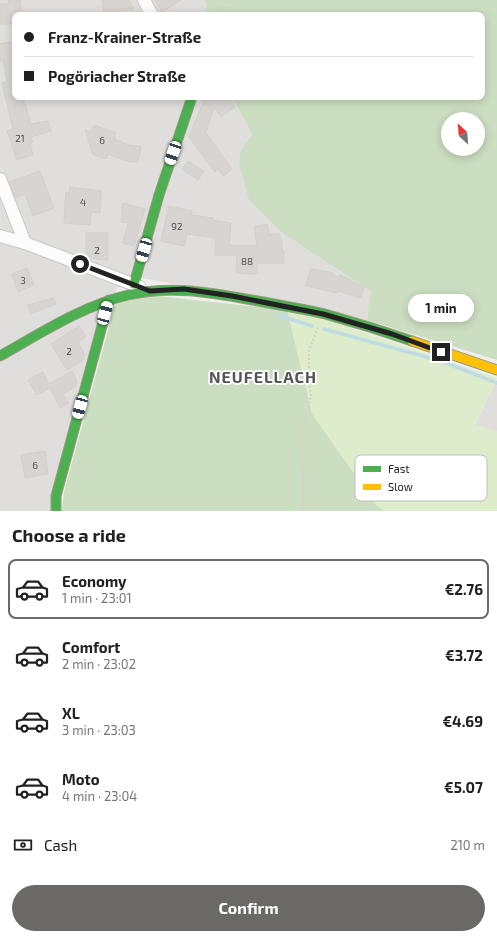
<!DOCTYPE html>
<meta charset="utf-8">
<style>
body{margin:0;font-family:"Exo 2",sans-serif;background:#f6f6f6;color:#202124;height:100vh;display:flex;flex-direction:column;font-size:15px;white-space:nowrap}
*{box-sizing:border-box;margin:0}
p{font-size:13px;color:#757577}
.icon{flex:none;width:22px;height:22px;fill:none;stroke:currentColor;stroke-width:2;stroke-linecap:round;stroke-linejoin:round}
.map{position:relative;height:511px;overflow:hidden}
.details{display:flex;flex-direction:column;background:#fff;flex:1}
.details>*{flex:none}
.hud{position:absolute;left:12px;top:12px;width:473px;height:88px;border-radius:8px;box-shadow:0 2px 10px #0003;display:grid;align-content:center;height:88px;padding:0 12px;background:#fff}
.needle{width:26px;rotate:334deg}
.controls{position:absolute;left:441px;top:112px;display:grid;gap:8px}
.controls a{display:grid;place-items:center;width:44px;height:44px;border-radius:50%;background:#fff;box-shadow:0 2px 10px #0003;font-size:20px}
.end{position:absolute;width:18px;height:18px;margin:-9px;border:5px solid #222;background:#fff;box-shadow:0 0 0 2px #fff}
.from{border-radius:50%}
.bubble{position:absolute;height:28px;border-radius:14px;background:#fff;box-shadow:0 2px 10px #0003;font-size:13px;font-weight:700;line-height:28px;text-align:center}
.car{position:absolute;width:12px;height:24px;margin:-12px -6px;border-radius:5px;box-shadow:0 0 3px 1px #0007;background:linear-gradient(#fff 24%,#345 0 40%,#fff 0 76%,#345 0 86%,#fff 0)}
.hud b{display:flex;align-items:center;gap:14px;height:38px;font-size:15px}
.hud b+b{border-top:1px solid #e0e0e0}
.hud i{width:10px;height:10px;background:#202124}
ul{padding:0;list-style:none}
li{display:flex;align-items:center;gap:12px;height:60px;margin:0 8px 6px;padding:0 4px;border:2px solid transparent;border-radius:8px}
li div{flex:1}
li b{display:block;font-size:15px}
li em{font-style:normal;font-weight:700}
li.selected{border-color:#6a6968}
li>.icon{width:36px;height:36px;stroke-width:1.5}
h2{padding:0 12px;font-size:18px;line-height:48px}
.pay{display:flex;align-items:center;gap:10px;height:44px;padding:0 12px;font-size:15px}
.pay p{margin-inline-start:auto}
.action{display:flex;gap:8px;margin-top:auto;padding:8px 12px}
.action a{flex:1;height:46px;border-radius:24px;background:#6a6968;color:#fff;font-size:16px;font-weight:700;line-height:46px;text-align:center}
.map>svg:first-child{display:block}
.residential{fill:#dfdedc}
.grass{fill:#ddeccb}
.forest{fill:#cbdec1;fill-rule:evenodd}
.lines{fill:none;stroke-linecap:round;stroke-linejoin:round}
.stream{stroke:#bfdbe3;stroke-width:3.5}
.building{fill:#d7d4d2;stroke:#d3d0cc}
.street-casing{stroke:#c9c8c7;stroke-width:14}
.fast-casing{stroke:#999a82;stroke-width:11}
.slow-casing{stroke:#999a82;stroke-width:11}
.path{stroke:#dccecd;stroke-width:2;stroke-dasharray:2 2;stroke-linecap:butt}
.street{stroke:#fdfcfc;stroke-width:12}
.fast{stroke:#4caf50;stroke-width:9}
.slow{stroke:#ffc107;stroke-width:9}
.route{stroke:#222;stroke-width:5}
.labels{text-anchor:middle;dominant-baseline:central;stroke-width:3.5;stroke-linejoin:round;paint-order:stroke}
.number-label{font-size:10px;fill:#4f4e4e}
.district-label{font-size:16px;font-weight:bold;letter-spacing:1px;fill:#555;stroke:#fff}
.key{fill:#fff;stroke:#bdbdbd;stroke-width:1}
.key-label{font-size:11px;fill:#222}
</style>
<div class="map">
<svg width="497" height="511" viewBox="0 0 497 511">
<rect width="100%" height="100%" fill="#f0eeeb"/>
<g class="residential">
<polygon points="0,0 204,0 207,5 204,15 15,15 15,97 232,97 252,134 241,150 354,279 371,291 367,320 142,278 117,288 61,484 60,511 0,511"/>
<polygon points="497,379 497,432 475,425"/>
</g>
<polygon class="grass" points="287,310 327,320 497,378 475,424 497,432 497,511 384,511 376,505 312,414"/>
<g class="forest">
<path d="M204 0H497V360L367 320 371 291 283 233 249 200 239 163 241 150 252 134 232 97H482V15H204L207 5ZM448 119H478V149H448Z"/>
<polygon points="140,294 287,310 312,414 376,505 384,511 62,511 64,492 115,305"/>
</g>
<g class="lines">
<g class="stream">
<polyline points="277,315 312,326"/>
<polyline points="324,329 441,361 497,383"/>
</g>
</g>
<g class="building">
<polygon points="8,0 20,0 22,15 15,15 15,24 0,24 0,4 9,4"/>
<polygon points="102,0 129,0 134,9 104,13"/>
<polygon points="155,0 181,0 162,12"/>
<polygon points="15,41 15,97 23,97 31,124 48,121 51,131 31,137 33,142 30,143 33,155 17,160 7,131 13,129 2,83 7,82 3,60 0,61 0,44"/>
<polygon points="205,97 228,97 235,107 221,117 214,107 206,133 232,169 223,176 218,169 215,172 189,137"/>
<polygon points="94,125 116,133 114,139 129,145 141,146 138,162 126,161 108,154 106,159 93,154 85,130 91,132"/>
<polygon points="188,161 204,171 198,180 182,169"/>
<polygon points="40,171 54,208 33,216 25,194 15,198 9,182"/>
<polygon points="70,187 101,191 100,213 91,212 90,225 64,223 66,192 69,193"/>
<polygon points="123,203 145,209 134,246 123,243 128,223 121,222"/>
<polygon points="169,206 192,211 191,215 213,218 213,220 231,223 229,245 257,246 254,227 267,224 269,234 280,234 280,240 282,240 282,251 284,251 284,263 257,263 257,274 236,273 237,255 215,255 216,238 187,234 184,246 161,241"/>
<polygon points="86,233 108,233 108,260 86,258"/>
<polygon points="27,268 34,285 18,292 12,274"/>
<polygon points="310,269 330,272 339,278 340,275 364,287 361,298 339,291 338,293 306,286"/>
<polygon points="54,298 56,304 30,314 28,305"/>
<polygon points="79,326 86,337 78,342 84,353 82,361 67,370 51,344"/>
<polygon points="72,371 77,381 75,387 63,394 68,403 60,408 50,388 37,395 28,380 43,372 49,384"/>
<polygon points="45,451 48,474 25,478 21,455"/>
</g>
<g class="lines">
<g class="street-casing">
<g id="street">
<polyline points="144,0 152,15"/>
<polyline points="0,179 25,243"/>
<polyline points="0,236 25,243 140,287"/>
</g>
</g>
<g class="fast-casing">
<g id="fast">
<polyline points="134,284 159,195 192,97"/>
<path d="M0 356C41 333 82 306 128 295 173 284 218 294 263 302 283 306 305 309 325 314 354 322 383 331 412 341"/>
<polyline points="56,511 56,496 109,300"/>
</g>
</g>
<g class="slow-casing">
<polyline id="slow" points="412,341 497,370"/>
</g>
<g class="path">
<polyline points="221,15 225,0"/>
<polyline points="303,511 304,426 311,395 309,383 309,351 318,327"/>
</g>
<use href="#street" class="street"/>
<use href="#fast" class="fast"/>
<use href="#slow" class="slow"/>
</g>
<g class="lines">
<polyline class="route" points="80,264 150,291 184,289 232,296 323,314 392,334 441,352"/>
</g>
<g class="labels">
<g class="number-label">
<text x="20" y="138">21</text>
<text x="102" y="140">6</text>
<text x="83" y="202">4</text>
<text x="177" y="226">92</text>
<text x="97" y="250">2</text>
<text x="247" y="261">88</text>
<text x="23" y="280">3</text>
<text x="69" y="351">2</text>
<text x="35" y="465">6</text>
</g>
<g class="district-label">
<text x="263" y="376">NEUFELLACH</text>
</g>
</g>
<rect x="355" y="455" width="132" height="46" rx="6" class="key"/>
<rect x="363" y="466" width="18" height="6" fill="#4caf50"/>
<rect x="363" y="484" width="18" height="6" fill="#ffc107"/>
<g class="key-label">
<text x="388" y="473">Fast</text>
<text x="388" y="491">Slow</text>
</g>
</svg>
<div class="controls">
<a><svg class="needle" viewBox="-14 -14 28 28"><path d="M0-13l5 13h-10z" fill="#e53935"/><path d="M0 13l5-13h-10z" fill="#757577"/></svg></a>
</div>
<i class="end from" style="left:80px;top:264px"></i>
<i class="end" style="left:441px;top:352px"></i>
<div class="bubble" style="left:408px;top:294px;width:66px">1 min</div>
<i class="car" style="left:173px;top:153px;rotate:199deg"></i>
<i class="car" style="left:144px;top:250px;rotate:196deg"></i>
<i class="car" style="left:105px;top:313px;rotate:15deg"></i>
<i class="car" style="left:80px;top:407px;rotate:195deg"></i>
<div class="hud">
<b><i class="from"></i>Franz-Krainer-Straße</b>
<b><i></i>Pogöriacher Straße</b>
</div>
</div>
<section class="details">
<h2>Choose a ride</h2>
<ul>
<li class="selected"><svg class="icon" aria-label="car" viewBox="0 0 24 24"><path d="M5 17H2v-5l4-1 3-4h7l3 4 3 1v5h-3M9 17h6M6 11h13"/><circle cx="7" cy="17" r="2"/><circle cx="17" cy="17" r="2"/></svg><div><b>Economy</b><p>1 min · 23:01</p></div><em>€2.76</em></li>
<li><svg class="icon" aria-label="car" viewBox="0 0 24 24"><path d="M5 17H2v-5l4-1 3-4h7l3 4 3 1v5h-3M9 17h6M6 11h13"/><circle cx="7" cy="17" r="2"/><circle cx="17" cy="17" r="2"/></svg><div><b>Comfort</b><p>2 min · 23:02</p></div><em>€3.72</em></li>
<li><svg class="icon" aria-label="car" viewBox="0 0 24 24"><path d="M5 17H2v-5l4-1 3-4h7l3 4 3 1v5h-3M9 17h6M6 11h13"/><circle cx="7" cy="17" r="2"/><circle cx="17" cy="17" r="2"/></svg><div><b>XL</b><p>3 min · 23:03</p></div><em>€4.69</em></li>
<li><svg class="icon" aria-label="car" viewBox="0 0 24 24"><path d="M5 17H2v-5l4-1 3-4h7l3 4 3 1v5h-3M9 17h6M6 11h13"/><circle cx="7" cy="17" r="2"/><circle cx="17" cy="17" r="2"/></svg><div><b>Moto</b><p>4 min · 23:04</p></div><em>€5.07</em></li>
</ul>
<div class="pay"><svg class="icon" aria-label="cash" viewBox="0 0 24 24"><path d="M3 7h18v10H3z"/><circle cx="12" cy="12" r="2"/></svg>Cash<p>210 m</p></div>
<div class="action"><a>Confirm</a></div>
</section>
